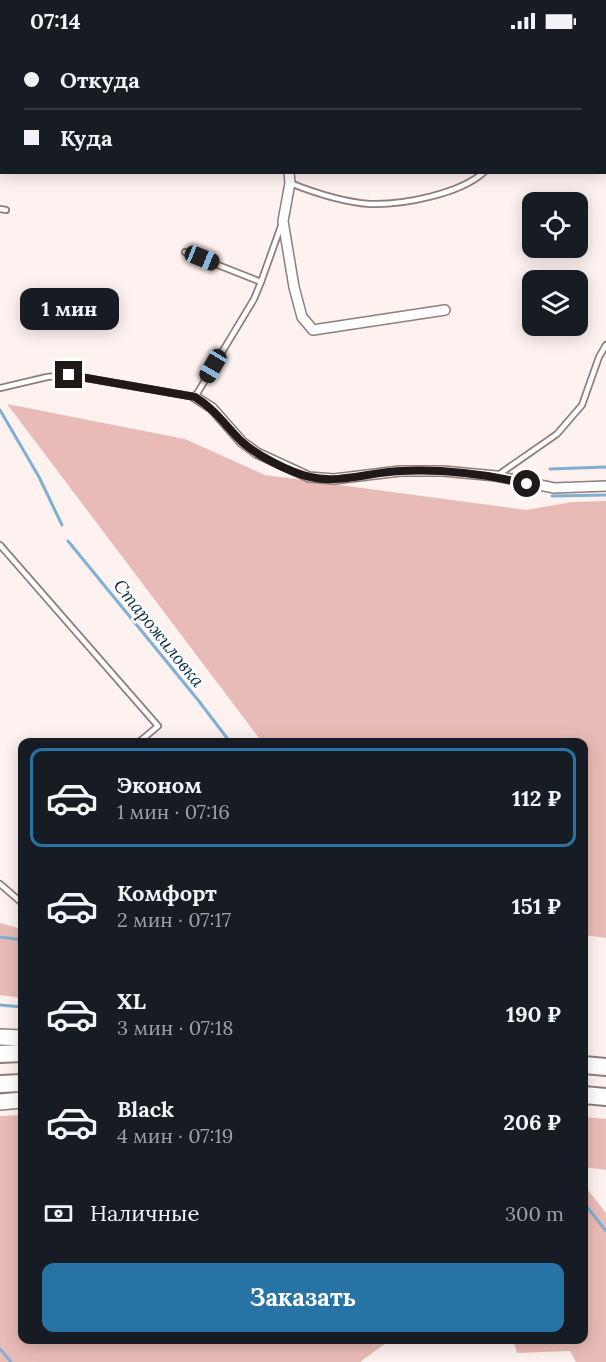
<!DOCTYPE html>
<html lang="ru">
<meta charset="utf-8">
<style>
body{margin:0;font-family:Lora,serif;background:#20242c;color:#f1f3f6;height:100vh;display:flex;flex-direction:column;font-size:22px;white-space:nowrap}
*{box-sizing:border-box;margin:0}
p{font-size:20px;color:#9ea1a6}
.icon{flex:none;width:33px;height:33px;fill:none;stroke:currentColor;stroke-width:2;stroke-linecap:round;stroke-linejoin:round}
.map{position:relative;flex:1;overflow:hidden}
.sheet{position:absolute;left:18px;top:696px;width:570px;height:606px;display:flex;flex-direction:column;background:#171b24;border-radius:12px;box-shadow:0 3px 15px #0003}
.sheet>*{flex:none}
.banner{position:absolute;left:0px;top:0px;width:606px;height:132px;box-shadow:0 3px 15px #0003;display:grid;align-content:center;height:132px;padding:0 24px;background:#171b24}
.buttons{position:absolute;left:522px;top:150px;display:grid;gap:12px}
.buttons a{display:grid;place-items:center;width:66px;height:66px;border-radius:12px;background:#171b24;box-shadow:0 3px 15px #0003;font-size:30px}
.end{position:absolute;width:27px;height:27px;margin:-14px;border:8px solid #201918;background:#fff;box-shadow:0 0 0 3px #fff}
.from{border-radius:50%}
.bubble{position:absolute;height:42px;border-radius:12px;background:#171b24;box-shadow:0 3px 15px #0003;font-size:20px;font-weight:700;line-height:42px;text-align:center}
.car{position:absolute;width:18px;height:36px;margin:-18px -9px;border-radius:8px;box-shadow:0 0 4px 2px #0007;background:linear-gradient(#222 24%,#8ab4d8 0 40%,#222 0 76%,#8ab4d8 0 86%,#222 0)}
.banner b{display:flex;align-items:center;gap:21px;height:57px;font-size:22px}
.banner b+b{border-top:2px solid #363941}
.banner i{width:15px;height:15px;background:#f1f3f6}
ul{padding:10px 0 0;list-style:none}
li{display:flex;align-items:center;gap:18px;height:99px;margin:0 12px 9px;padding:0 12px;border:3px solid transparent;border-radius:12px}
li div{flex:1}
li b{display:block;font-size:22px}
li em{font-style:normal;font-weight:700}
li.selected{border-color:#2773a6}
li>.icon{width:54px;height:54px;stroke-width:1.5}
.pay{display:flex;align-items:center;gap:15px;height:66px;padding:0 24px;font-size:22px}
.pay p{margin-inline-start:auto}
.primary-button{display:flex;gap:12px;margin-top:auto;padding:12px 24px}
.primary-button a{flex:1;height:69px;border-radius:12px;background:#2773a6;color:#fff;font-size:24px;font-weight:700;line-height:69px;text-align:center}
.status{display:flex;justify-content:space-between;align-items:center;height:42px;padding:0 30px;background:#171b24;direction:ltr}
.status svg{height:16px;fill:currentColor}
.map>svg:first-child{display:block}
.green{fill:#e9bbb6}
.lines{fill:none;stroke-linecap:round;stroke-linejoin:round}
.stream{stroke:#81afd2;stroke-width:3}
.service-casing{stroke:#8f7d7b;stroke-width:8}
.minor-casing{stroke:#8f7d7b;stroke-width:12}
.primary-casing{stroke:#8f7d7b;stroke-width:18}
.motorway-casing{stroke:#8f7d7b;stroke-width:20}
.service{stroke:#fff;stroke-width:4.5}
.minor{stroke:#fff;stroke-width:9}
.primary{stroke:#fff;stroke-width:15}
.motorway{stroke:#fff;stroke-width:16}
.route{stroke:#201918;stroke-width:8}
.labels{text-anchor:middle;dominant-baseline:central;stroke-width:4.5;stroke-linejoin:round;paint-order:stroke}
.water-label{font-size:18px;font-style:italic;fill:#0a2f48;stroke:#fff}
</style>
<div class="status"><b>07:14</b><svg viewBox="0 0 49 12"><path d="M0 12V9h3v3zM5 12V6h3v6zM10 12V3h3v9zM15 12V0h3v12zM26 1h20v11H26zM47 4h2v5h-2z"/></svg></div>
<div class="map">
<svg width="606" height="1320" viewBox="0 0 606 1320">
<rect width="100%" height="100%" fill="#fef2f0"/>
<g class="green">
<polygon points="7,362 185,397 265,433 526,468 572,460 606,459 606,896 584,893 584,700 262,700"/>
<polygon points="0,881 22,887 22,956 0,953"/>
<polygon points="22,1073 22,1298 390,1298 360,1320 0,1320 0,1074"/>
<polygon points="584,1075 606,1077 606,1128 584,1125"/>
<polygon points="584,1143 606,1171 606,1320 576,1320 570,1309 517,1311 513,1298 584,1298"/>
</g>
<g class="lines">
<g class="stream">
<polyline points="0,368 39,435 62,483"/>
<polyline points="550,427 606,425"/>
<polyline points="552,454 606,453"/>
<polyline points="68,499 198,658 230,700"/>
<polyline points="0,895 22,898"/>
<polyline points="0,963 22,965"/>
<polyline points="584,1161 606,1189"/>
<polyline points="0,1307 11,1320"/>
</g>
<g class="service-casing">
<g id="service">
<polyline points="102,2 103,0"/>
<polyline points="0,21 2,21"/>
<polyline points="0,107 2,106"/>
<path d="M290 141C315 151 342 160 370 162 403 163 460 152 484 130"/>
<polyline points="0,167 6,168"/>
<polyline points="185,210 261,240 281,184"/>
<polyline points="0,346 47,335 69,333 195,355 254,257 261,240"/>
<polyline points="498,433 557,392 582,363 599,315 606,303"/>
<polyline points="0,503 158,684 139,700"/>
<polyline points="0,842 22,861"/>
</g>
</g>
<g class="minor-casing">
<g id="minor">
<polyline points="573,0 574,2"/>
<polyline points="341,2 342,0"/>
<polyline points="604,41 606,40"/>
<polyline points="604,48 606,49"/>
<polyline points="289,130 290,141 283,179 294,245 302,275 313,288 445,268"/>
<polyline points="195,355 212,366 242,400 257,411 309,435 334,437 400,429 443,429 496,434 554,446 606,444"/>
</g>
</g>
<g class="primary-casing">
<g id="primary">
<polyline points="0,995 22,996"/>
<polyline points="0,1060 22,1058"/>
</g>
</g>
<g class="motorway-casing">
<g id="motorway">
<polyline points="0,1012 22,1011"/>
<polyline points="584,1023 606,1025"/>
<polyline points="0,1042 22,1041"/>
<polyline points="584,1053 606,1055"/>
</g>
</g>
<use href="#service" class="service"/>
<use href="#minor" class="minor"/>
<use href="#primary" class="primary"/>
<use href="#motorway" class="motorway"/>
</g>
<g class="lines">
<path class="route" d="M69 333 195 355C216 368 224 382 241 399 256 413 289 430 310 435 339 442 371 430 400 429 443 427 486 432 527 442"/>
</g>
<g class="labels">
<g class="water-label">
<text transform="translate(159 591) rotate(51)">Старожиловка</text>
</g>
</g>
</svg>
<div class="buttons">
<a><svg class="icon" aria-label="locate" viewBox="0 0 24 24"><circle cx="12" cy="12" r="6"/><path d="M12 2v4M12 18v4M2 12h4M18 12h4"/></svg></a>
<a><svg class="icon" aria-label="layers" viewBox="0 0 24 24"><path d="M12 4l9 5-9 5-9-5zM3 14l9 5 9-5"/></svg></a>
</div>
<i class="end from" style="left:527px;top:442px"></i>
<i class="end" style="left:69px;top:333px"></i>
<div class="bubble" style="left:20px;top:246px;width:99px">1 мин</div>
<i class="car" style="left:202px;top:216px;rotate:112deg"></i>
<i class="car" style="left:213px;top:324px;rotate:210deg"></i>
<div class="banner">
<b><i class="from"></i>Откуда</b>
<b><i></i>Куда</b>
</div>
<section class="sheet">
<ul>
<li class="selected"><svg class="icon" aria-label="car" viewBox="0 0 24 24"><path d="M5 17H2v-5l4-1 3-4h7l3 4 3 1v5h-3M9 17h6M6 11h13"/><circle cx="7" cy="17" r="2"/><circle cx="17" cy="17" r="2"/></svg><div><b>Эконом</b><p>1 мин · 07:16</p></div><em>112 ₽</em></li>
<li><svg class="icon" aria-label="car" viewBox="0 0 24 24"><path d="M5 17H2v-5l4-1 3-4h7l3 4 3 1v5h-3M9 17h6M6 11h13"/><circle cx="7" cy="17" r="2"/><circle cx="17" cy="17" r="2"/></svg><div><b>Комфорт</b><p>2 мин · 07:17</p></div><em>151 ₽</em></li>
<li><svg class="icon" aria-label="car" viewBox="0 0 24 24"><path d="M5 17H2v-5l4-1 3-4h7l3 4 3 1v5h-3M9 17h6M6 11h13"/><circle cx="7" cy="17" r="2"/><circle cx="17" cy="17" r="2"/></svg><div><b>XL</b><p>3 мин · 07:18</p></div><em>190 ₽</em></li>
<li><svg class="icon" aria-label="car" viewBox="0 0 24 24"><path d="M5 17H2v-5l4-1 3-4h7l3 4 3 1v5h-3M9 17h6M6 11h13"/><circle cx="7" cy="17" r="2"/><circle cx="17" cy="17" r="2"/></svg><div><b>Black</b><p>4 мин · 07:19</p></div><em>206 ₽</em></li>
</ul>
<div class="pay"><svg class="icon" aria-label="cash" viewBox="0 0 24 24"><path d="M3 7h18v10H3z"/><circle cx="12" cy="12" r="2"/></svg>Наличные<p>300 m</p></div>
<div class="primary-button"><a>Заказать</a></div>
</section>
</div>
